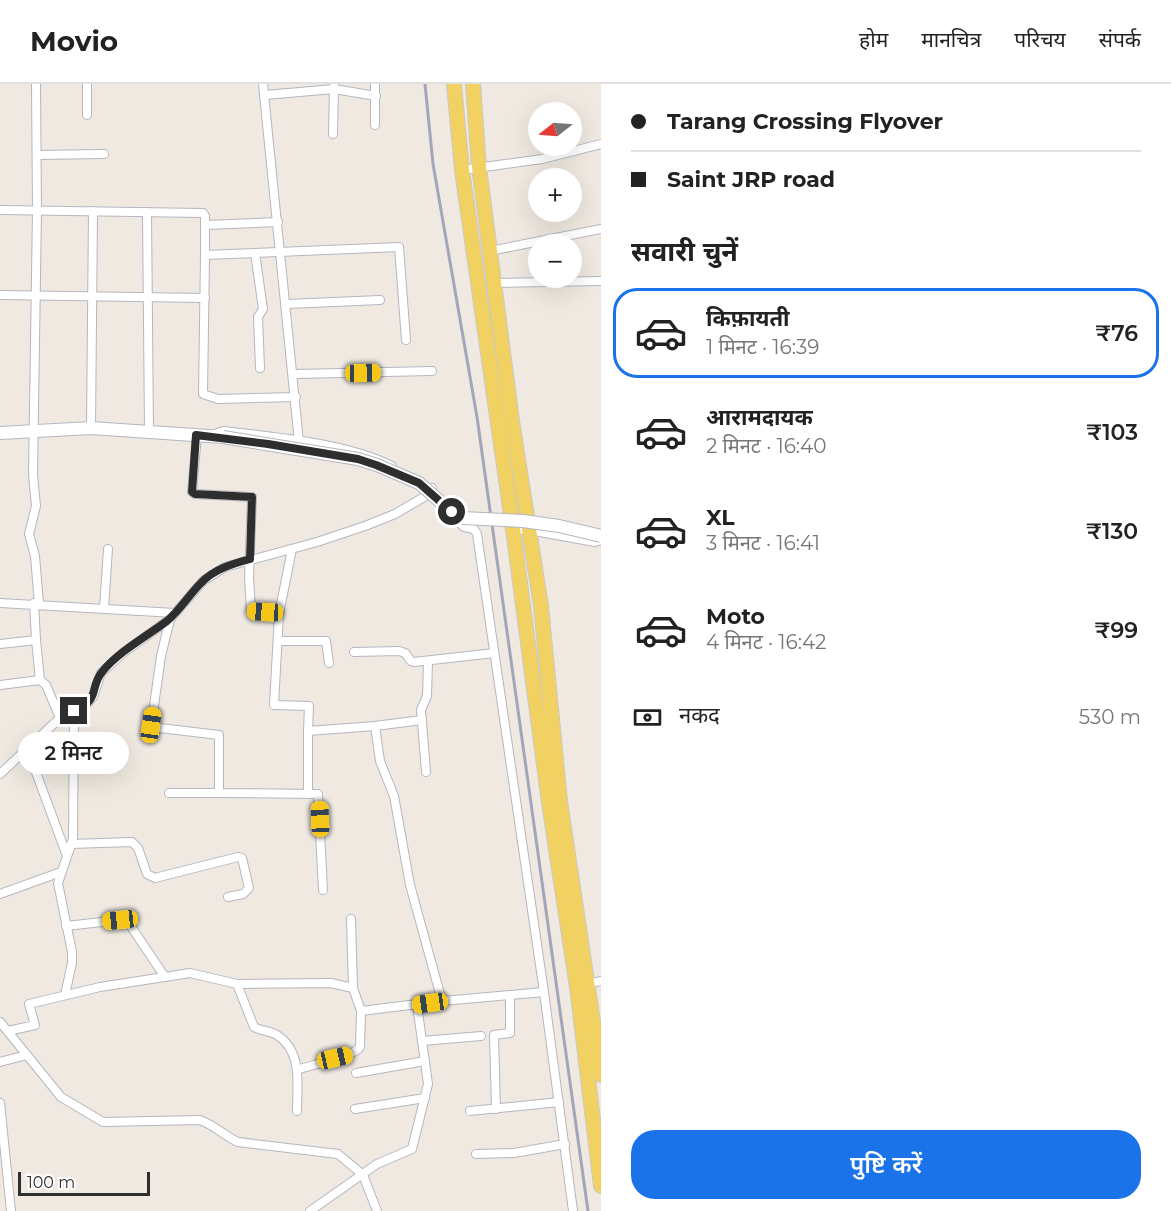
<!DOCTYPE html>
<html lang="hi">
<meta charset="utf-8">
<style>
body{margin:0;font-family:Montserrat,"Noto Sans Devanagari",sans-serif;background:#f6f6f6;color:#222;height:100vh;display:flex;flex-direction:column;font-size:22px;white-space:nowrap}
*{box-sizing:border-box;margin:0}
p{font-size:20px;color:#767676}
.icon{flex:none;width:33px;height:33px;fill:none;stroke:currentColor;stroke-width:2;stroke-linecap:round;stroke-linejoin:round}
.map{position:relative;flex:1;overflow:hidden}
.details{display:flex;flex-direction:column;background:#fff;width:570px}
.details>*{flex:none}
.banner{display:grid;align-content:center;height:132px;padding:0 30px;background:#fff}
.needle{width:39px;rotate:253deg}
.controls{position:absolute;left:528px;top:18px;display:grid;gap:12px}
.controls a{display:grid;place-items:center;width:54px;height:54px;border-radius:50%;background:#fff;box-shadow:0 6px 24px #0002;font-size:30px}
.scale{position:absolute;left:18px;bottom:15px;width:132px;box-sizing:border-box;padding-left:6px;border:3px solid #2e2e2e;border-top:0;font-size:16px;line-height:21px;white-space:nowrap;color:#2e2e2e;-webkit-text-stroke:4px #fff;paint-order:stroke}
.end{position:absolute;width:27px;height:27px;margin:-14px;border:8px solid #2e2e2e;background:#fff;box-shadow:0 0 0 3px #fff}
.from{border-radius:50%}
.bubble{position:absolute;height:42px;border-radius:21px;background:#fff;box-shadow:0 6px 24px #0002;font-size:20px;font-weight:600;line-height:42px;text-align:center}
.car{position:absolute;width:18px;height:36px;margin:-18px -9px;border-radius:8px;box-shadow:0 0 4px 2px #0007;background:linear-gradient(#f5c518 24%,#345 0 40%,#f5c518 0 76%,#345 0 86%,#f5c518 0)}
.banner b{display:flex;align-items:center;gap:21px;height:57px;font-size:22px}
.banner b+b{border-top:2px solid #e0e0e0}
.banner i{width:15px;height:15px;background:#222}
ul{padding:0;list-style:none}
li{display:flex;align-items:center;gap:18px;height:90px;margin:0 12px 9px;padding:0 18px;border:3px solid transparent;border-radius:24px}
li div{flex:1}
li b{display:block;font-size:22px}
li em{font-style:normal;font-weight:600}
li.selected{border-color:#1a73e8}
li>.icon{width:54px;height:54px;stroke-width:1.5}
h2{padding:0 30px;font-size:27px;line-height:72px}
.pay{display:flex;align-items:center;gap:15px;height:66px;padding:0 30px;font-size:22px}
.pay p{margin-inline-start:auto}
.button{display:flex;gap:12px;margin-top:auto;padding:12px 30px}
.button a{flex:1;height:69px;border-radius:24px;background:#1a73e8;color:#fff;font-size:24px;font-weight:600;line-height:69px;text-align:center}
header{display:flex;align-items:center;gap:36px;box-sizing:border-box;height:84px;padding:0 30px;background:#fff;border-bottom:2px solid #e0e0e0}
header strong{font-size:28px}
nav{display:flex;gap:33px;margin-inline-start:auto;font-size:21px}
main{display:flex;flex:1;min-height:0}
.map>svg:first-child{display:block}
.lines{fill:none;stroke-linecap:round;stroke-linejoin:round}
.street-casing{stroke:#b4b7c1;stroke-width:10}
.secondary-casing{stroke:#b4b7c1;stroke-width:14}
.primary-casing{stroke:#c9c9c9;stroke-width:16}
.street{stroke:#fff;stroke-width:8}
.secondary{stroke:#fff;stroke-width:12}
.primary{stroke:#f2d163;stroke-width:14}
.rail{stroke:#a3a6b8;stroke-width:3}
.secondary-bridge-casing{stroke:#b4b7c1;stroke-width:14;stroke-linecap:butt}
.secondary-bridge{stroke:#fff;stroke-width:12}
.route{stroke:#2e2e2e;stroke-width:8}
</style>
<header>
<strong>Movio</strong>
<nav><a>होम</a><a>मानचित्र</a><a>परिचय</a><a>संपर्क</a></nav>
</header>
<main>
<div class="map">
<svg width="601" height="1127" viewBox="0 0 601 1127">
<rect width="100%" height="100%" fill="#efe9e1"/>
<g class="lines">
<g class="street-casing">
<g id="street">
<polyline points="36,0 37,126 33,391 36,422 29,450 35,472 39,520"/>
<polyline points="263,0 299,358"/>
<polyline points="265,11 334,5 376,12"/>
<polyline points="87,31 87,0"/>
<polyline points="375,41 375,0"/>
<polyline points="333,50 334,2"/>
<polyline points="37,71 104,70"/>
<polyline points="462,86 542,75 601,60"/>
<polyline points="0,126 203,129 205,132 205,171"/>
<polyline points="147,128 149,347"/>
<polyline points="205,141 278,138"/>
<polyline points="490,167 601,145"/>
<polyline points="255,169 263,225 258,233 260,284"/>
<polyline points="495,199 601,197"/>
<polyline points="0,211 205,214"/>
<polyline points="287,220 380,216"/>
<polyline points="294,290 432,287"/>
<polyline points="296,313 218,315 203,310 205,171 399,163 406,256"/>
<polyline points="91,344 93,127"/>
<path d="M215 350 223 347C275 353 346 359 392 382"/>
<polyline points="197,351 192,408 195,410 252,413 249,494 251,525 253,527 279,530 274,621 309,622 308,647"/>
<polyline points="452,432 464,443 474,445 477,450 544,908 573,1127"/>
<polyline points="513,445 529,446 595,458 601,456"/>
<polyline points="0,519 175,529"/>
<polyline points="34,519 36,556"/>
<polyline points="104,524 108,465"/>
<polyline points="279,530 292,465"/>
<polyline points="279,557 326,557 329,579"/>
<polyline points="0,560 36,556 40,596"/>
<polyline points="354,568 399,567 405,569 411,577 414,578 494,569"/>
<polyline points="0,601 40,596 46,601 60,634"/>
<polyline points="375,642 380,677 394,712 410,801 442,917 544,908"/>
<polyline points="27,664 67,772"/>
<polyline points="426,688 421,626 427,612 428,578"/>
<polyline points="0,690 60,634 85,622 93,613 101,589 123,569 170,535"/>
<polyline points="169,709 219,709"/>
<polyline points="308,710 308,647 375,642 422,636"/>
<polyline points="71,760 132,758 138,764 147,790 155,794 238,773 242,774 249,804 243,810 228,813"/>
<polyline points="323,806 318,710 219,709 219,651 151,643 161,572 170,535 203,497 225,483 317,458 365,442 395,430 424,413 432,404"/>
<polyline points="0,810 61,788"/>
<polyline points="66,842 120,836 128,838 165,893"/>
<path d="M237 900 254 943C262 947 270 947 277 951 303 968 297 1000 297 1027"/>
<polyline points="583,901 601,897"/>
<polyline points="65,911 72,879 72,868 58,799 73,755 74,627"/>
<polyline points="361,927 442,917"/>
<path d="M0 938 61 1013 103 1038 200 1036C214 1041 225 1052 238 1058L338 1070 363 1091 377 1127"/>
<polyline points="8,947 35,941 29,920 100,903 190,889 237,900 331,899 353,904"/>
<polyline points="422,957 481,952"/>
<polyline points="0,978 27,971"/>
<path d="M297 986C310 981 355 972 360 963L361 927 353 904 351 835"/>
<polyline points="356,989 425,977"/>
<polyline points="0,1019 11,1127"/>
<polyline points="355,1025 425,1014"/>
<polyline points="496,1025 494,951 510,949 510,911"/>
<polyline points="470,1027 559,1018"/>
<polyline points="476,1070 514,1069 565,1060"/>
<polyline points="310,1127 377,1080 412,1065 428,1000 417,921"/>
</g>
</g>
<g class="secondary-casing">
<polyline id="secondary" points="0,349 91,344 223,353"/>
</g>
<g class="primary-casing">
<g id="primary">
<polyline points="454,0 462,86 513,445 549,719 577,903 601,1102"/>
<polyline points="473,0 479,83 512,337 541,522 560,717 601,991"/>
</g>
</g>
<use href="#street" class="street"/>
<use href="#secondary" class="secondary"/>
<use href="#primary" class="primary"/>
<polyline class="rail" points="425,0 433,80 477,333 588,1127"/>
<g class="secondary-bridge-casing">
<polyline id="secondary-bridge" points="223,353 358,375 377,381 419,399 452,428 462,434 523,437 559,442 601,452"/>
</g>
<use href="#secondary-bridge" class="secondary-bridge"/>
</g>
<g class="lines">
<path class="route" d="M74 627C101 616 89 604 102 588 118 568 147 552 167 537 180 526 189 511 201 499 214 485 232 480 250 475L252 413 195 410 192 408 196 351 268 360 358 375 376 381 419 399 452 428"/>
</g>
</svg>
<div class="controls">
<a><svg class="needle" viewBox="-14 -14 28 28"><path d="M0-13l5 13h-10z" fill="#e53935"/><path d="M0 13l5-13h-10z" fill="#767676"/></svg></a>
<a>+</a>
<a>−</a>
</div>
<div class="scale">100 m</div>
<i class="end from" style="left:452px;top:428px"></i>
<i class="end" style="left:74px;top:627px"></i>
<div class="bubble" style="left:18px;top:648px;width:111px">2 मिनट</div>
<i class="car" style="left:363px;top:289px;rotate:89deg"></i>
<i class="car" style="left:265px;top:528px;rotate:273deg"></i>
<i class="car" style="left:151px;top:641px;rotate:8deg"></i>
<i class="car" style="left:320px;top:735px;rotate:358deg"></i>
<i class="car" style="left:120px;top:836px;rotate:264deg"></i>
<i class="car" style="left:430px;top:919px;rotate:262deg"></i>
<i class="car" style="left:335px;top:974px;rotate:77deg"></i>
</div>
<section class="details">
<div class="banner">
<b><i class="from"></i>Tarang Crossing Flyover</b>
<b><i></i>Saint JRP road</b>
</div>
<h2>सवारी चुनें</h2>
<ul>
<li class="selected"><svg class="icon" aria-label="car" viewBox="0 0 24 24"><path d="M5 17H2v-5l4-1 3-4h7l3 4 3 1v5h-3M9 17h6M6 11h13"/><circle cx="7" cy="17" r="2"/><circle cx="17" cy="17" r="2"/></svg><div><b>किफ़ायती</b><p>1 मिनट · 16:39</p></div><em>₹76</em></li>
<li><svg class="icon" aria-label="car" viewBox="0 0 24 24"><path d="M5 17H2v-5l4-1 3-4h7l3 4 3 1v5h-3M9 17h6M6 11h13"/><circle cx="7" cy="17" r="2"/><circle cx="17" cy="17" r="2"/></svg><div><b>आरामदायक</b><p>2 मिनट · 16:40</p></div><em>₹103</em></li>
<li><svg class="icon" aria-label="car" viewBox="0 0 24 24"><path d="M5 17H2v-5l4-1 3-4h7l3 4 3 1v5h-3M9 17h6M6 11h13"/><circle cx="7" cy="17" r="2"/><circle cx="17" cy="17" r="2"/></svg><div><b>XL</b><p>3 मिनट · 16:41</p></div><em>₹130</em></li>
<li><svg class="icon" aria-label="car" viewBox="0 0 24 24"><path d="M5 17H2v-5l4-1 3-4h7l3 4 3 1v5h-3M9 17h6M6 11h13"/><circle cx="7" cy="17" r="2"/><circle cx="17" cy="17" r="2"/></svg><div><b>Moto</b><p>4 मिनट · 16:42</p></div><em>₹99</em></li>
</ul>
<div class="pay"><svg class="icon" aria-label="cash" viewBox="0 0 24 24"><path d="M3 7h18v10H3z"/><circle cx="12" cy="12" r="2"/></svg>नकद<p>530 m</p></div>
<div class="button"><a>पुष्टि करें</a></div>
</section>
</main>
